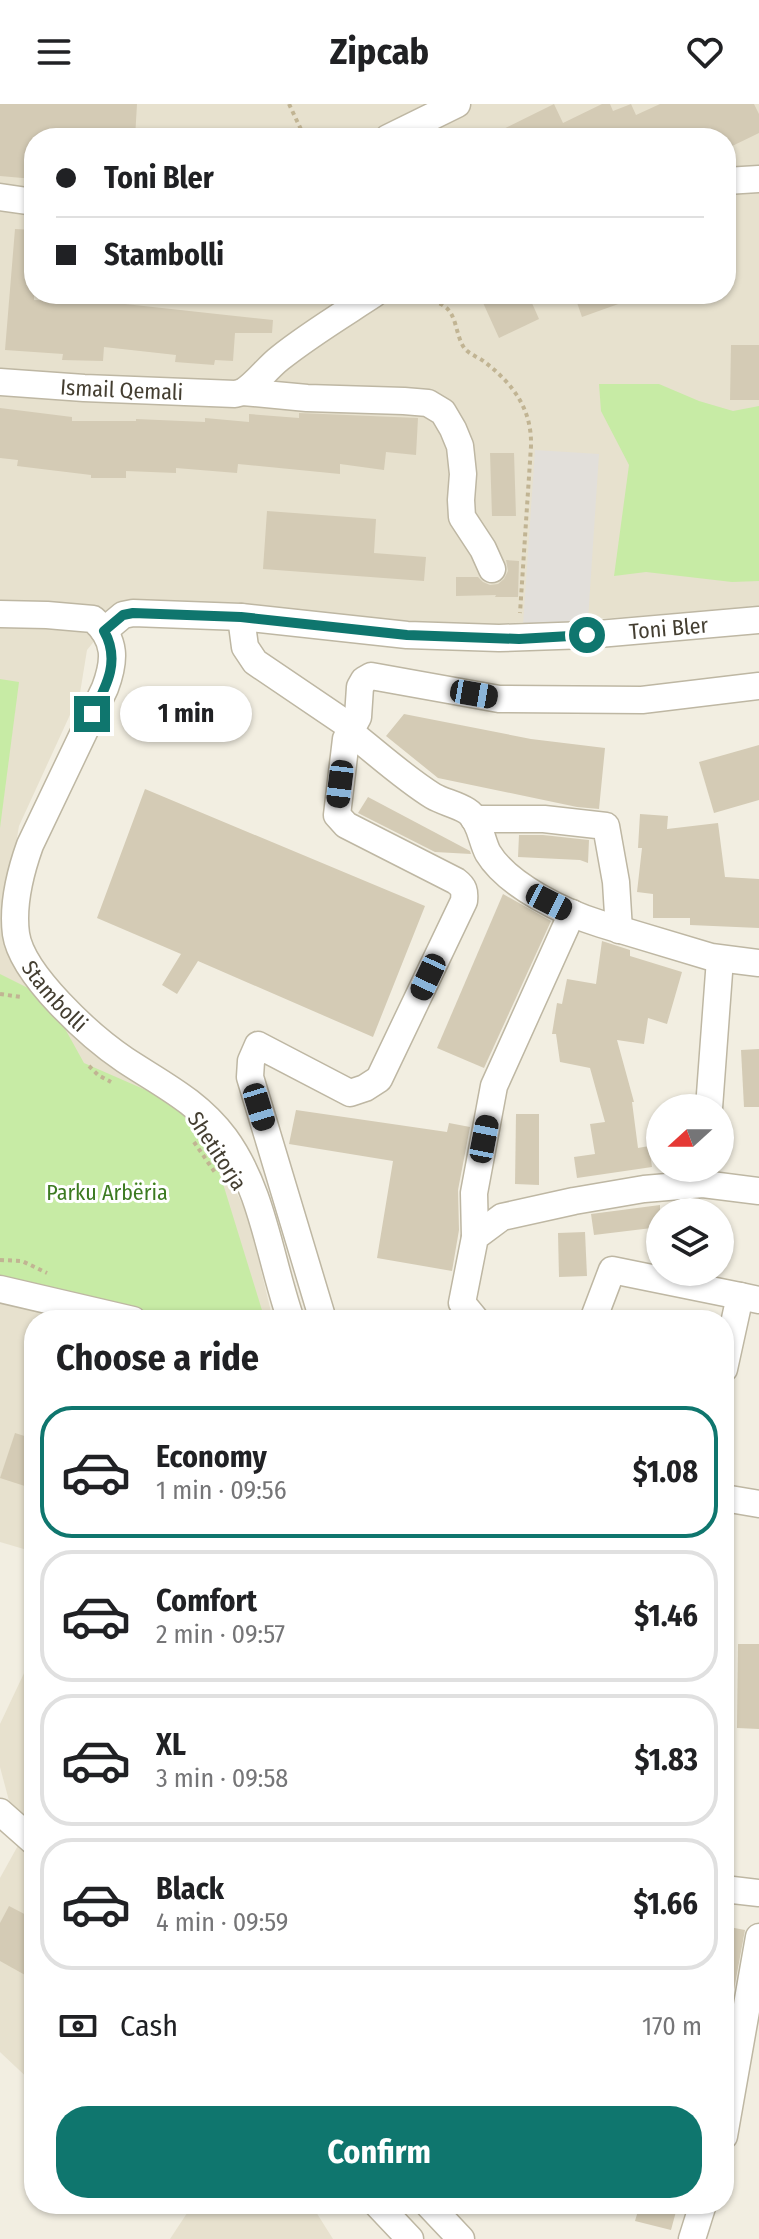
<!DOCTYPE html>
<meta charset="utf-8">
<style>
body{margin:0;font-family:"Fira Sans Condensed",sans-serif;background:#f2f2f2;color:#202124;height:100vh;display:flex;flex-direction:column;font-size:30px;white-space:nowrap}
*{box-sizing:border-box;margin:0}
p{font-size:26px;color:#757577}
.icon{flex:none;width:44px;height:44px;fill:none;stroke:currentColor;stroke-width:2;stroke-linecap:round;stroke-linejoin:round}
.map{position:relative;flex:1;overflow:hidden}
.panel{position:absolute;left:24px;top:1206px;width:710px;height:904px;display:flex;flex-direction:column;background:#fff;border-radius:32px;box-shadow:0 2px 6px #0004}
.panel>*{flex:none}
.banner{position:absolute;left:24px;top:24px;width:712px;height:176px;border-radius:32px;box-shadow:0 2px 6px #0004;display:grid;align-content:center;height:176px;padding:0 32px;background:#fff}
.needle{width:52px;rotate:249deg}
.buttons{position:absolute;left:646px;top:990px;display:grid;gap:16px}
.buttons a{display:grid;place-items:center;width:88px;height:88px;border-radius:50%;background:#fff;box-shadow:0 2px 6px #0004;font-size:40px}
.end{position:absolute;width:36px;height:36px;margin:-18px;border:10px solid #0f766e;background:#fff;box-shadow:0 0 0 4px #fff}
.from{border-radius:50%}
.bubble{position:absolute;height:56px;border-radius:28px;background:#fff;box-shadow:0 2px 6px #0004;font-size:26px;font-weight:700;line-height:56px;text-align:center}
.car{position:absolute;width:24px;height:48px;margin:-24px -12px;border-radius:10px;box-shadow:0 0 6px 2px #0007;background:linear-gradient(#222 24%,#8ab4d8 0 40%,#222 0 76%,#8ab4d8 0 86%,#222 0)}
.banner b{display:flex;align-items:center;gap:28px;height:76px;font-size:30px}
.banner b+b{border-top:2px solid #e0e0e0}
.banner i{width:20px;height:20px;background:#202124}
ul{padding:0;list-style:none}
li{display:flex;align-items:center;gap:24px;height:132px;margin:0 16px 12px;padding:0 16px;border:4px solid #e0e0e0;border-radius:32px}
li div{flex:1}
li b{display:block;font-size:30px}
li em{font-style:normal;font-weight:700}
li.selected{border-color:#0f766e}
li>.icon{width:72px;height:72px;stroke-width:1.5}
h2{padding:0 32px;font-size:36px;line-height:96px}
.pay{display:flex;align-items:center;gap:20px;height:88px;padding:0 32px;font-size:30px}
.pay p{margin-inline-start:auto}
.action{display:flex;gap:16px;margin-top:auto;padding:16px 32px}
.action a{flex:1;height:92px;border-radius:32px;background:#0f766e;color:#fff;font-size:32px;font-weight:700;line-height:92px;text-align:center}
header{display:flex;justify-content:space-between;align-items:center;height:104px;padding:0 32px;background:#fff;font-size:36px;font-weight:700}
.map>svg:first-child{display:block}
.residential{fill:#e7e1ce;fill-rule:evenodd}
.green{fill:#c7eba5}
.parking{fill:#e2dfda}
.building{fill:#d4cbb5}
.lines{fill:none;stroke-linecap:round;stroke-linejoin:round}
.minor-casing{stroke:#beb7a3;stroke-width:29}
.path{stroke:#c1b493;stroke-width:4;stroke-dasharray:4 4;stroke-linecap:butt}
.minor{stroke:#fff;stroke-width:26}
.route{stroke:#0f766e;stroke-width:10}
.labels{text-anchor:middle;dominant-baseline:central;stroke-width:6;stroke-linejoin:round;paint-order:stroke}
.street-label{font-size:22px;fill:#443e31;stroke:#fff}
.park-label{font-size:22px;fill:#3c7a21;stroke:#fff}
</style>
<header><svg class="icon" aria-label="menu" viewBox="0 0 24 24"><path d="M4 6h16M4 12h16M4 18h16"/></svg>Zipcab<svg class="icon" aria-label="heart" viewBox="0 0 24 24"><path d="M12 20l-8-8c-3-5 5-10 8-4 3-6 11-1 8 4z"/></svg></header>
<div class="map">
<svg width="759" height="2135" viewBox="0 0 759 2135">
<rect width="100%" height="100%" fill="#f2eee1"/>
<g class="residential">
<path d="M0 0H759V502L613 514 476 521 125 499 87 546 80 589 19 722 2 821 42 902 85 941 171 997 212 1044 247 1108 273 1216H34V1448L0 1438ZM34 34H726V190H34Z"/>
<polygon points="34,1548 34,1980 0,1948 0,1774 20,1738 0,1663 0,1620"/>
<polygon points="193,2100 311,2100 333,2135 170,2135"/>
</g>
<g class="green">
<polygon points="599,280 659,280 699,297 733,307 759,302 759,477 732,478 646,468 614,472 629,361 601,307"/>
<polygon points="0,575 19,578 0,724"/>
<polygon points="0,870 48,894 84,959 171,997 212,1044 265,1216 180,1216 33,1179 0,1173"/>
</g>
<polygon class="parking" points="535,346 599,350 587,531 522,535"/>
<g class="building">
<polygon points="0,0 137,0 135,34 34,34 34,75 0,72"/>
<polygon points="554,0 563,19 602,0 610,0 613,7 631,0 636,11 660,0 754,0 759,10 759,29 726,45 726,34 485,34"/>
<polygon points="15,125 34,126 34,196 116,199 273,216 272,229 235,229 233,257 215,256 214,261 175,258 176,251 104,243 103,257 62,256 63,250 5,246"/>
<polygon points="479,190 528,190 539,215 499,234"/>
<polygon points="574,190 638,190 638,193 582,213"/>
<polygon points="731,241 759,241 759,296 730,296"/>
<polygon points="0,304 72,313 72,317 136,317 136,315 205,318 205,314 249,318 249,310 299,314 299,309 418,314 416,351 386,348 384,366 340,360 340,370 238,360 237,369 176,364 176,369 126,367 126,374 91,374 91,371 17,362 18,356 0,354"/>
<polygon points="490,349 514,349 516,412 492,412"/>
<polygon points="267,407 376,415 374,449 426,453 424,477 263,465"/>
<polygon points="506,456 519,457 518,493 495,493 496,491 456,492 456,473 478,473 483,478 490,481 498,480 504,475 508,467"/>
<polygon points="404,610 531,635 605,644 599,705 577,703 438,674 386,632"/>
<polygon points="759,641 759,696 714,709 699,658"/>
<polygon points="145,685 425,802 373,933 198,857 177,890 162,881 181,850 97,814"/>
<polygon points="368,693 470,747 471,750 435,748 358,709"/>
<polygon points="640,710 668,712 667,725 718,719 725,773 759,775 759,824 690,821 690,814 653,814 653,790 637,788 642,744 638,744"/>
<polygon points="519,731 543,731 589,736 588,759 580,756 518,753"/>
<polygon points="503,790 551,817 484,964 437,944"/>
<polygon points="602,837 630,846 630,852 682,868 667,920 648,914 644,940 617,936 634,998 632,998 638,1044 649,1042 652,1063 577,1074 574,1053 595,1050 590,1020 605,1018 590,964 560,958 556,930 552,930 557,899 562,900 567,875 596,880"/>
<polygon points="759,945 759,1003 744,1003 741,946"/>
<polygon points="296,1006 447,1028 449,1019 470,1023 458,1086 459,1126 452,1167 377,1154 393,1057 289,1040"/>
<polygon points="516,1010 539,1010 539,1081 515,1080"/>
<polygon points="660,1101 660,1123 594,1131 591,1110"/>
<polygon points="585,1128 587,1172 559,1173 558,1129"/>
<polygon points="15,1329 34,1335 34,1385 0,1374"/>
<polygon points="738,1540 759,1540 759,1625 737,1624"/>
<polygon points="9,1802 34,1815 34,1876 0,1857 0,1819"/>
<polygon points="724,1822 745,1826 731,1902 724,1902"/>
<polygon points="640,2100 678,2100 671,2126 635,2117"/>
</g>
<g class="lines">
<g class="minor-casing">
<g id="minor">
<polyline points="388,34 457,0"/>
<polyline points="726,77 759,75"/>
<polyline points="0,93 34,98"/>
<path id="s1" d="M0 278 84 284 235 290 243 288 307 294 404 297 428 299 443 308 453 325 460 342 463 370 461 396 462 413 483 445 492 465"/>
<path d="M243 288C257 279 267 264 280 254 310 230 342 211 374 190"/>
<path id="s2" d="M0 510 47 511 93 515C117 536 115 557 105 584L30 741C20 769 12 800 16 830 22 871 91 933 125 956 163 981 197 997 225 1034 263 1086 270 1156 291 1216"/>
<path d="M241 513 245 543 255 558 348 621 350 628C377 649 404 674 433 692 443 698 456 700 467 707 480 715 481 736 488 749 508 782 565 809 601 820L711 853 759 859"/>
<path id="s3" d="M104 527 123 511 133 509 241 513 407 531 499 534 587 531 759 516"/>
<polyline points="474,715 544,715 606,722 616,778 619,826"/>
<polyline points="709,1004 720,855"/>
<polyline points="475,1133 474,1089 494,982 572,809"/>
<polyline points="0,1185 133,1216"/>
<path d="M323 1216 250 973 251 957 258 941 350 989 365 984 379 975 464 797C465 787 464 783 456 777L346 721 337 711 346 635 358 613 360 583 364 576 371 572 499 595 642 596 759 582"/>
<polyline points="476,1216 462,1199 475,1133 502,1113 574,1097 644,1085 703,1080 759,1087"/>
<polyline points="593,1216 612,1166 740,1192"/>
<polyline points="724,1265 740,1192 759,1196"/>
<polyline points="724,1394 759,1400"/>
<polyline points="0,1708 34,1738"/>
<polyline points="724,1785 759,1789"/>
<polyline points="724,2032 759,1833"/>
<polyline points="377,2100 410,2135"/>
<polyline points="428,2100 461,2135"/>
<polyline points="692,2135 703,2100"/>
</g>
</g>
<g class="path">
<polyline points="289,0 305,34"/>
<path d="M409 190C420 196 434 195 444 202 458 211 455 234 466 246 471 251 480 254 486 259 514 281 532 306 531 342L520 509"/>
<polyline points="0,890 21,893"/>
<polyline points="89,962 98,971 111,978"/>
<polyline points="194,1038 216,1070"/>
<polyline points="0,1156 22,1157 47,1169"/>
</g>
<use href="#minor" class="minor"/>
</g>
<g class="lines">
<path class="route" d="M92 610C106 583 121 557 104 527L123 511 133 509 241 513 407 531 519 535 587 531"/>
</g>
<g class="labels">
<g class="street-label">
<text stroke="none"><textPath href="#s1" startOffset="122">Ismail Qemali</textPath></text>
<text stroke="none"><textPath href="#s3" startOffset="572">Toni Bler</textPath></text>
<text stroke="none"><textPath href="#s2" startOffset="508">Stambolli</textPath></text>
<text transform="translate(217 1047) rotate(57)">Shetitorja</text>
</g>
<g class="park-label">
<text x="107" y="1088">Parku Arbëria</text>
</g>
</g>
</svg>
<div class="buttons">
<a><svg class="needle" viewBox="-14 -14 28 28"><path d="M0-13l5 13h-10z" fill="#e53935"/><path d="M0 13l5-13h-10z" fill="#757577"/></svg></a>
<a><svg class="icon" aria-label="layers" viewBox="0 0 24 24"><path d="M12 4l9 5-9 5-9-5zM3 14l9 5 9-5"/></svg></a>
</div>
<i class="end from" style="left:587px;top:531px"></i>
<i class="end" style="left:92px;top:610px"></i>
<div class="bubble" style="left:120px;top:582px;width:132px">1 min</div>
<i class="car" style="left:474px;top:590px;rotate:100deg"></i>
<i class="car" style="left:340px;top:680px;rotate:187deg"></i>
<i class="car" style="left:549px;top:798px;rotate:117deg"></i>
<i class="car" style="left:428px;top:873px;rotate:205deg"></i>
<i class="car" style="left:259px;top:1003px;rotate:163deg"></i>
<i class="car" style="left:484px;top:1035px;rotate:11deg"></i>
<div class="banner">
<b><i class="from"></i>Toni Bler</b>
<b><i></i>Stambolli</b>
</div>
<section class="panel">
<h2>Choose a ride</h2>
<ul>
<li class="selected"><svg class="icon" aria-label="car" viewBox="0 0 24 24"><path d="M5 17H2v-5l4-1 3-4h7l3 4 3 1v5h-3M9 17h6M6 11h13"/><circle cx="7" cy="17" r="2"/><circle cx="17" cy="17" r="2"/></svg><div><b>Economy</b><p>1 min · 09:56</p></div><em>$1.08</em></li>
<li><svg class="icon" aria-label="car" viewBox="0 0 24 24"><path d="M5 17H2v-5l4-1 3-4h7l3 4 3 1v5h-3M9 17h6M6 11h13"/><circle cx="7" cy="17" r="2"/><circle cx="17" cy="17" r="2"/></svg><div><b>Comfort</b><p>2 min · 09:57</p></div><em>$1.46</em></li>
<li><svg class="icon" aria-label="car" viewBox="0 0 24 24"><path d="M5 17H2v-5l4-1 3-4h7l3 4 3 1v5h-3M9 17h6M6 11h13"/><circle cx="7" cy="17" r="2"/><circle cx="17" cy="17" r="2"/></svg><div><b>XL</b><p>3 min · 09:58</p></div><em>$1.83</em></li>
<li><svg class="icon" aria-label="car" viewBox="0 0 24 24"><path d="M5 17H2v-5l4-1 3-4h7l3 4 3 1v5h-3M9 17h6M6 11h13"/><circle cx="7" cy="17" r="2"/><circle cx="17" cy="17" r="2"/></svg><div><b>Black</b><p>4 min · 09:59</p></div><em>$1.66</em></li>
</ul>
<div class="pay"><svg class="icon" aria-label="cash" viewBox="0 0 24 24"><path d="M3 7h18v10H3z"/><circle cx="12" cy="12" r="2"/></svg>Cash<p>170 m</p></div>
<div class="action"><a>Confirm</a></div>
</section>
</div>
